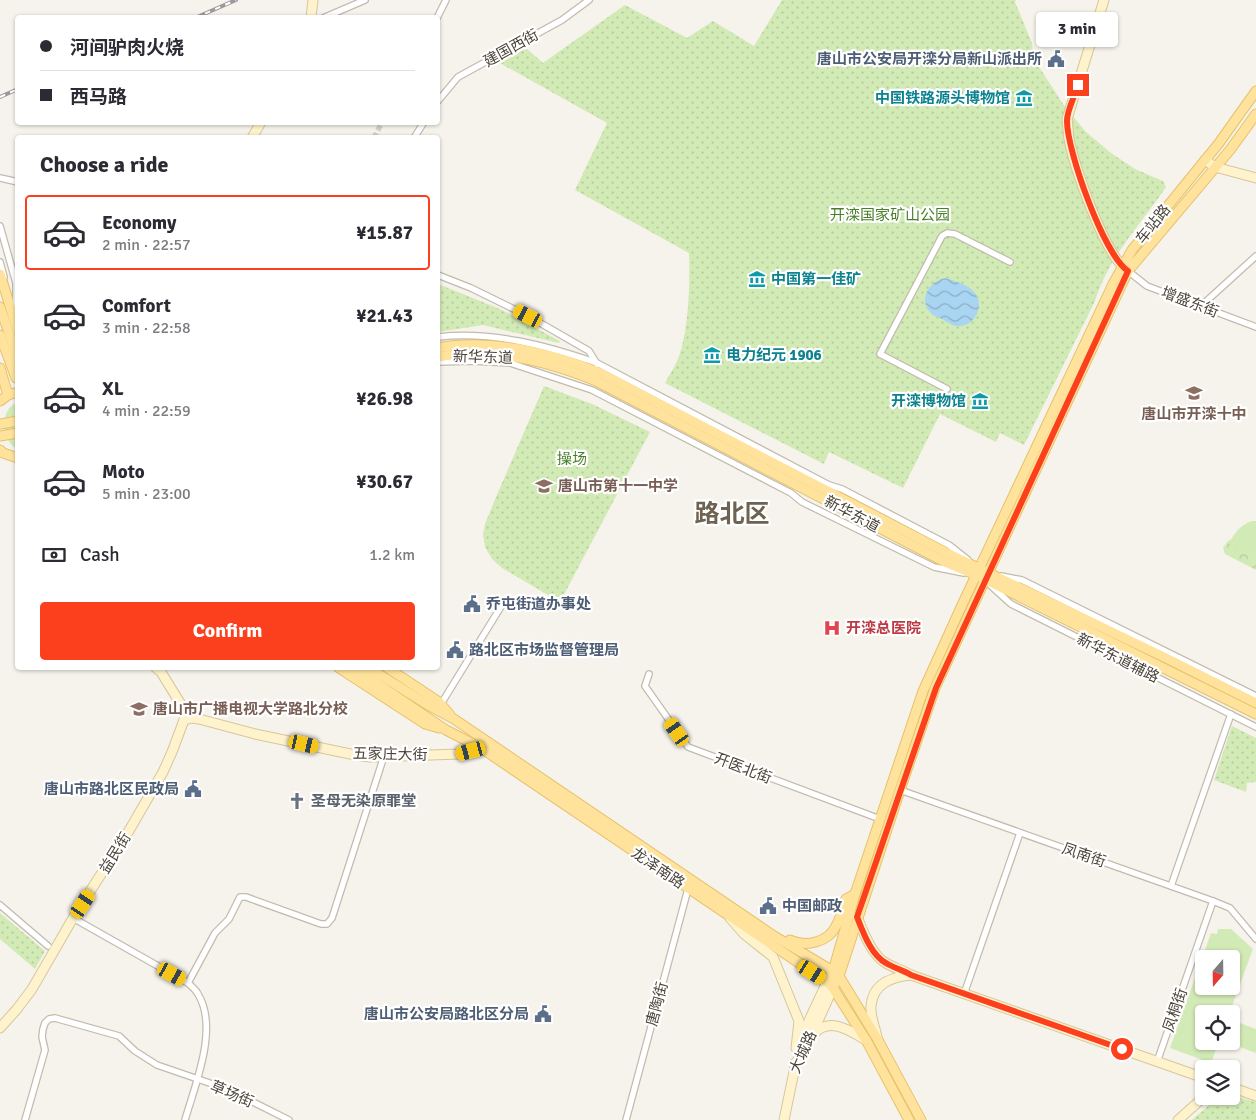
<!DOCTYPE html>
<meta charset="utf-8">
<style>
body{margin:0;font-family:Signika,"Noto Sans SC",sans-serif;background:#f7f7f7;color:#2b2b33;height:100vh;display:flex;flex-direction:column;font-size:19px;white-space:nowrap}
*{box-sizing:border-box;margin:0}
p{font-size:16px;color:#7c7c81}
.icon{flex:none;width:28px;height:28px;fill:none;stroke:currentColor;stroke-width:2;stroke-linecap:round;stroke-linejoin:round}
.map{position:relative;flex:1;overflow:hidden}
.sheet{position:absolute;left:15px;top:135px;width:425px;height:535px;display:flex;flex-direction:column;background:#fff;border-radius:5px;box-shadow:0 1px 4px #0004}
.sheet>*{flex:none}
.guide{position:absolute;left:15px;top:15px;width:425px;height:110px;border-radius:5px;box-shadow:0 1px 4px #0004;display:grid;align-content:center;height:110px;padding:0 25px;background:#fff}
.needle{width:32px;rotate:200deg}
.buttons{position:absolute;left:1195px;top:950px;display:grid;gap:10px}
.buttons a{display:grid;place-items:center;width:45px;height:45px;border-radius:5px;background:#fff;box-shadow:0 1px 4px #0004;font-size:25px}
.end{position:absolute;width:22px;height:22px;margin:-11px;border:6px solid #fc3f1d;background:#fff;box-shadow:0 0 0 2px #fff}
.from{border-radius:50%}
.bubble{position:absolute;height:35px;border-radius:5px;background:#fff;box-shadow:0 1px 4px #0004;font-size:16px;font-weight:700;line-height:35px;text-align:center}
.car{position:absolute;width:15px;height:30px;margin:-15px -8px;border-radius:6px;box-shadow:0 0 4px 1px #0007;background:linear-gradient(#f5c518 24%,#345 0 40%,#f5c518 0 76%,#345 0 86%,#f5c518 0)}
.guide b{display:flex;align-items:center;gap:18px;height:48px;font-size:19px}
.guide b+b{border-top:1px solid #e1e1e2}
.guide i{width:12px;height:12px;background:#2b2b33}
ul{padding:0;list-style:none}
li{display:flex;align-items:center;gap:15px;height:75px;margin:0 10px 8px;padding:0 15px;border:2px solid transparent;border-radius:5px}
li div{flex:1}
li b{display:block;font-size:19px}
li em{font-style:normal;font-weight:700}
li.on{border-color:#fc3f1d}
li>.icon{width:45px;height:45px;stroke-width:1.5}
h2{padding:0 25px;font-size:22px;line-height:60px}
.pay{display:flex;align-items:center;gap:12px;height:55px;padding:0 25px;font-size:19px}
.pay p{margin-inline-start:auto}
.primary-button{display:flex;gap:10px;margin-top:auto;padding:10px 25px}
.primary-button a{flex:1;height:58px;border-radius:5px;background:#fc3f1d;color:#fff;font-size:20px;font-weight:700;line-height:58px;text-align:center}
.map>svg:first-child{display:block}
.grass{fill:url(#grass-tufts)}
.forest{fill:url(#forest-crowns)}
.park{fill:url(#park-dots)}
.pitch{fill:#d2eab5;fill-rule:evenodd}
.water{fill:url(#water-waves)}
.lines{fill:none;stroke-linecap:round;stroke-linejoin:round}
.street-tunnel{stroke:#d4d0c8;stroke-width:5.5;stroke-dasharray:5.5 3;stroke-linecap:butt}
.street-casing{stroke:#c2bbae;stroke-width:8}
.secondary-casing{stroke:#d6c79b;stroke-width:11}
.primary-casing{stroke:#e6c16a;stroke-width:11}
.street{stroke:#fff;stroke-width:5.5}
.secondary{stroke:#fff3cd;stroke-width:9}
.primary{stroke:#ffe39c;stroke-width:9}
.rail-casing{stroke:#9a9a9a;stroke-width:4}
.rail{stroke:#fff;stroke-width:2;stroke-dasharray:5.5;stroke-linecap:butt}
.route{stroke:#fc3f1d;stroke-width:6}
.labels{text-anchor:middle;dominant-baseline:central;stroke-width:4.5;stroke-linejoin:round;paint-order:stroke}
.street-label{font-size:15px;fill:#4b4439;stroke:#fff}
.service-label{font-size:15px;font-weight:bold;fill:#4e5e75;stroke:#fff;text-anchor:end}
.culture-label{font-size:15px;font-weight:bold;fill:#0d838f;stroke:#fff;text-anchor:end}
.park-label{font-size:15px;fill:#4a7f2a;stroke:#fff}
.education-label{font-size:15px;font-weight:bold;fill:#785e54;stroke:#fff;text-anchor:start}
.health-label{font-size:15px;font-weight:bold;fill:#be3a42;stroke:#fff;text-anchor:start}
.worship-label{font-size:15px;font-weight:bold;fill:#5b616d;stroke:#fff;text-anchor:start}
.town-label{font-size:25px;font-weight:bold;fill:#6e6250;stroke:#fff}
</style>
<div class="map">
<svg width="1256" height="1120" viewBox="0 0 1256 1120">
<defs>
<pattern id="grass-tufts" width="24" height="20" patternUnits="userSpaceOnUse" patternTransform="scale(1.25)"><rect width="24" height="20" fill="#d2eab5"/><path d="M3 7l-1-3M5 7V3M7 7l1-3M15 17l-1-3M17 17v-4M19 17l1-3" fill="none" stroke="#b6ca9c"/></pattern>
<pattern id="forest-crowns" width="20" height="18" patternUnits="userSpaceOnUse" patternTransform="scale(1.25)"><rect width="20" height="18" fill="#d2eab5"/><path d="M2 6a3 3 0 1 1 6 0M12 15a3 3 0 1 1 6 0" fill="none" stroke="#b6ca9c"/></pattern>
<pattern id="park-dots" width="8" height="8" patternUnits="userSpaceOnUse" patternTransform="scale(1.25)"><rect width="8" height="8" fill="#d2eab5"/><path d="M2 2h.1M6 6h.1" fill="none" stroke="#b6ca9c" stroke-width="1.8" stroke-linecap="round"/></pattern>
<pattern id="water-waves" width="16" height="10" patternUnits="userSpaceOnUse" patternTransform="scale(1.25)"><rect width="16" height="10" fill="#a9d4f2"/><path d="M0 5q4-4 8 0t8 0" fill="none" stroke="#8caec5"/></pattern>
</defs>
<rect width="100%" height="100%" fill="#f6f3ec"/>
<path class="grass" d="M17 403V449C0 440 0 408 17 403Z"/>
<polygon class="forest" points="1231,539 1230,544 1256,558 1256,570 1225,554 1223,548 1227,542"/>
<g class="park">
<path d="M782 0H1016L1015 2 1032 43 1034 59 1065 107 1086 132 1111 153 1135 169 1163 181 1166 187C1141 224 1108 258 1095 301L1024 445 1000 433 996 442 940 414 903 488 829 452 824 464 665 383C669 375 675 367 678 359 689 331 690 283 689 253L575 190 607 123 498 62 526 48 543 63 625 5 687 38 713 21 754 46Z"/>
<polygon points="438,284 500,309 560,341 559,343 483,325 438,332"/>
<polygon points="544,386 592,404 650,432 560,602 502,568 492,559 485,547 483,535 485,524 496,497"/>
<polygon points="1232,726 1256,738 1256,782 1247,783 1246,792 1214,780"/>
<polygon points="0,913 45,951 35,969 0,939"/>
<polygon points="1231,1095 1256,1102 1256,1120 1192,1120 1218,1097"/>
</g>
<g class="pitch">
<path d="M1252 521H1256V558L1229 544C1234 533 1240 525 1252 521Z"/>
<path d="M1218 929H1231L1253 949 1229 1014H1204V1041H1219L1211 1063 1170 1048 1211 933 1217 934ZM1204 959H1231V986H1204Z"/>
<polygon points="1237,1022 1256,1029 1256,1053 1229,1043 1231,1041"/>
</g>
<path class="water" d="M945 278C953 280 968 285 973 291 984 301 979 320 965 325 956 328 950 324 944 320 939 317 934 317 930 312 918 298 930 281 945 278Z"/>
<g class="lines">
<polyline class="street-tunnel" points="374,138 382,122"/>
<g class="street-casing">
<g id="street">
<polyline points="323,18 365,0"/>
<polyline points="437,18 446,0"/>
<polyline points="438,101 458,77 562,20 589,0"/>
<polyline points="414,138 424,122"/>
<polyline points="0,178 18,182"/>
<polyline points="0,226 16,283 16,315"/>
<polyline points="0,262 4,277"/>
<polyline points="1128,271 1147,286 1256,327"/>
<polyline points="438,275 471,288 528,316 589,351 597,364"/>
<polyline points="1201,306 1256,256"/>
<path d="M438 337C492 331 545 345 597 363L829 485 842 489 949 545 968 560"/>
<polyline points="438,362 472,361 510,363 592,390 791,493 802,502 934,567 964,573"/>
<polyline points="947,389 880,354 942,236 947,233 955,234 1010,262"/>
<polyline points="1001,576 1022,580 1256,696"/>
<polyline points="990,585 1011,604 1256,727"/>
<polyline points="649,674 645,686 688,747 880,819"/>
<polyline points="441,704 502,605"/>
<polyline points="900,790 1213,901 1230,908 1256,939"/>
<polyline points="1171,886 1231,714"/>
<polyline points="0,905 48,946"/>
<path d="M73 918 188 983C191 986 196 990 198 994 219 1028 195 1085 185 1120"/>
<polyline points="188,983 215,933 229,919 240,897 246,897 321,924 327,924 332,918 384,756"/>
<polyline points="964,994 1020,833"/>
<polyline points="1157,1062 1213,901"/>
<polyline points="25,1120 45,1050 42,1037 43,1029 45,1023 49,1019 55,1018 119,1036 135,1051 157,1065 227,1089 289,1120"/>
<polyline points="626,1120 688,889"/>
</g>
</g>
<g class="secondary-casing">
<g id="secondary">
<path d="M1104 0 1067 119C1068 126 1068 133 1069 139 1074 166 1105 256 1127 270"/>
<polyline points="311,18 313,0"/>
<polyline points="252,138 261,122"/>
<polyline points="1205,160 1215,167 1256,178"/>
<polyline points="184,720 192,718 199,719 255,734 355,755 370,757 461,754 481,748"/>
<path d="M857 917C863 931 872 956 886 963 894 968 903 970 911 975L1204 1078"/>
<polyline points="730,918 744,934 773,957 799,1021 796,1048"/>
<polyline points="0,1028 17,1009 32,989 73,918 130,829 163,772 172,752 184,720 185,711 161,672 156,668"/>
<path d="M814 1034C829 1016 850 1031 866 1040"/>
<path d="M877 1037C875 1027 870 1016 871 1006 873 983 892 977 911 975"/>
<polyline points="799,1042 827,982"/>
<polyline points="1231,1087 1256,1096"/>
<polyline points="784,1120 796,1062 802,1056 833,988"/>
<polyline points="1178,1120 1205,1096"/>
</g>
</g>
<g class="primary-casing">
<g id="primary">
<polyline points="0,274 18,332"/>
<polyline points="0,307 18,359"/>
<polyline points="0,335 16,378"/>
<path d="M438 348C490 338 552 353 600 373L949 554 1166 658 1256 703"/>
<path d="M438 357C490 347 547 361 596 381L945 562 976 575 1256 714"/>
<polyline points="0,368 8,395"/>
<polyline points="0,401 8,395 18,392"/>
<polyline points="0,424 18,421"/>
<polyline points="0,436 18,433"/>
<polyline points="0,450 3,453 18,458"/>
<polyline points="339,668 425,724 439,728"/>
<polyline points="354,668 446,730 481,748 827,982 833,988 866,1040 909,1120"/>
<polyline points="369,668 428,705 454,719 774,936 833,971 839,976 878,1040 921,1120"/>
<polyline points="388,668 439,702 450,715"/>
<path d="M790 940C805 947 828 943 836 926 841 918 843 908 846 899L855 894"/>
<polyline points="827,982 833,971 855,894 923,691 962,605 1113,284 1132,250 1219,143 1256,91"/>
<polyline points="833,988 839,976 900,790 935,688 1128,271 1230,150 1256,114"/>
</g>
</g>
<use href="#street" class="street"/>
<use href="#secondary" class="secondary"/>
<use href="#primary" class="primary"/>
<g class="rail-casing">
<g id="rail">
<polyline points="195,18 236,0"/>
<polyline points="0,97 18,89"/>
</g>
</g>
<use href="#rail" class="rail"/>
</g>
<g class="lines">
<path class="route" d="M1078 85C1075 96 1067 110 1067 121 1067 151 1104 255 1128 271L936 688 857 917C863 932 871 955 886 963 894 968 903 970 911 975L1122 1049"/>
</g>
<defs>
<g id="civic-bare" transform="scale(1.35)"><path d="M-.6-6.5H3V-4.5H.6V-3L4-1V1h2V6H-6V1h2V-1L-.6-3ZM-1.2 2.5V6h2.4V2.5Z" fill="#5c6f8a" stroke="#fff" stroke-width="2.5" paint-order="stroke"/></g>
<g id="museum-bare" transform="scale(1.35)"><path d="M0-6L6-3V-2H-6V-3ZM-5-1h2V3h-2ZM-1-1h2V3h-2ZM3-1h2V3H3ZM-6 4H6V6H-6Z" fill="#0f9aa8" stroke="#fff" stroke-width="2.5" paint-order="stroke"/></g>
<g id="school-bare" transform="scale(1.35)"><path d="M0-5L7-2L0 1L-7-2ZM-4 1L0 2.5L4 1V4Q0 6-4 4Z" fill="#8d6e63" stroke="#fff" stroke-width="2.5" paint-order="stroke"/></g>
<g id="hospital-bare" transform="scale(1.35)"><path d="M-5-5h3v3.5h4V-5h3V5h-3V1.5h-4V5h-3Z" fill="#e0444e" stroke="#fff" stroke-width="2.5" paint-order="stroke"/></g>
<g id="university-bare" transform="scale(1.35)"><path d="M0-5L7-2L0 1L-7-2ZM-4 1L0 2.5L4 1V4Q0 6-4 4Z" fill="#8d6e63" stroke="#fff" stroke-width="2.5" paint-order="stroke"/></g>
<g id="church-bare" transform="scale(1.35)"><path d="M-1.2-6h2.4v3.5h3.3v2.4h-3.3V6h-2.4V-.1h-3.3v-2.4h3.3Z" fill="#6b7280" stroke="#fff" stroke-width="2.5" paint-order="stroke"/></g>
</defs>
<g fill-rule="evenodd">
<use href="#civic-bare" x="1056" y="59"/>
<use href="#museum-bare" x="1024" y="98"/>
<use href="#museum-bare" x="757" y="279"/>
<use href="#museum-bare" x="712" y="355"/>
<use href="#school-bare" x="1194" y="393"/>
<use href="#museum-bare" x="980" y="401"/>
<use href="#school-bare" x="544" y="486"/>
<use href="#civic-bare" x="472" y="604"/>
<use href="#hospital-bare" x="832" y="628"/>
<use href="#civic-bare" x="455" y="650"/>
<use href="#university-bare" x="139" y="709"/>
<use href="#civic-bare" x="193" y="789"/>
<use href="#church-bare" x="297" y="801"/>
<use href="#civic-bare" x="768" y="906"/>
<use href="#civic-bare" x="543" y="1014"/>
</g>
<g class="labels">
<g class="street-label">
<text transform="translate(511 48) rotate(-29)">建国西街</text>
<text transform="translate(1153 224) rotate(-51)">车站路</text>
<text transform="translate(1190 302) rotate(21)">增盛东街</text>
<text transform="translate(483 357) rotate(2)">新华东道</text>
<text transform="translate(852 514) rotate(28)">新华东道</text>
<text transform="translate(1118 658) rotate(27)">新华东道辅路</text>
<text transform="translate(390 754) rotate(1)">五家庄大街</text>
<text transform="translate(743 768) rotate(21)">开医北街</text>
<text transform="translate(115 853) rotate(-58)">益民街</text>
<text transform="translate(1084 855) rotate(19)">凤南街</text>
<text transform="translate(658 868) rotate(34)">龙泽南路</text>
<text transform="translate(657 1004) rotate(-75)">唐陶街</text>
<text transform="translate(1175 1010) rotate(-71)">凤桐街</text>
<text transform="translate(803 1052) rotate(-66)">大城路</text>
<text transform="translate(232 1094) rotate(23)">草场街</text>
</g>
<g class="service-label">
<text x="1042" y="59">唐山市公安局开滦分局新山派出所</text>
<text x="486" y="604" text-anchor="start">乔屯街道办事处</text>
<text x="469" y="650" text-anchor="start">路北区市场监督管理局</text>
<text x="179" y="789">唐山市路北区民政局</text>
<text x="782" y="906" text-anchor="start">中国邮政</text>
<text x="529" y="1014">唐山市公安局路北区分局</text>
</g>
<g class="culture-label">
<text x="1010" y="98">中国铁路源头博物馆</text>
<text x="771" y="279" text-anchor="start">中国第一佳矿</text>
<text x="726" y="355" text-anchor="start">电力纪元 1906</text>
<text x="966" y="401">开滦博物馆</text>
</g>
<g class="park-label">
<text x="890" y="215">开滦国家矿山公园</text>
<text x="572" y="459">操场</text>
</g>
<g class="education-label">
<text x="1194" y="414" text-anchor="middle">唐山市开滦十中</text>
<text x="558" y="486">唐山市第十一中学</text>
<text x="153" y="709">唐山市广播电视大学路北分校</text>
</g>
<g class="health-label">
<text x="846" y="628">开滦总医院</text>
</g>
<g class="worship-label">
<text x="311" y="801">圣母无染原罪堂</text>
</g>
<g class="town-label">
<text x="732" y="513">路北区</text>
</g>
</g>
</svg>
<div class="buttons">
<a><svg class="needle" viewBox="-14 -14 28 28"><path d="M0-13l5 13h-10z" fill="#e53935"/><path d="M0 13l5-13h-10z" fill="#7c7c81"/></svg></a>
<a><svg class="icon" aria-label="locate" viewBox="0 0 24 24"><circle cx="12" cy="12" r="6"/><path d="M12 2v4M12 18v4M2 12h4M18 12h4"/></svg></a>
<a><svg class="icon" aria-label="layers" viewBox="0 0 24 24"><path d="M12 4l9 5-9 5-9-5zM3 14l9 5 9-5"/></svg></a>
</div>
<i class="end from" style="left:1122px;top:1049px"></i>
<i class="end" style="left:1078px;top:85px"></i>
<div class="bubble" style="left:1036px;top:12px;width:82px">3 min</div>
<i class="car" style="left:528px;top:316px;rotate:297deg"></i>
<i class="car" style="left:677px;top:732px;rotate:325deg"></i>
<i class="car" style="left:304px;top:744px;rotate:103deg"></i>
<i class="car" style="left:471px;top:751px;rotate:255deg"></i>
<i class="car" style="left:83px;top:904px;rotate:33deg"></i>
<i class="car" style="left:812px;top:972px;rotate:123deg"></i>
<i class="car" style="left:172px;top:974px;rotate:119deg"></i>
<div class="guide">
<b><i class="from"></i>河间驴肉火烧</b>
<b><i></i>西马路</b>
</div>
<section class="sheet">
<h2>Choose a ride</h2>
<ul>
<li class="on"><svg class="icon" aria-label="car" viewBox="0 0 24 24"><path d="M5 17H2v-5l4-1 3-4h7l3 4 3 1v5h-3M9 17h6M6 11h13"/><circle cx="7" cy="17" r="2"/><circle cx="17" cy="17" r="2"/></svg><div><b>Economy</b><p>2 min · 22:57</p></div><em>¥15.87</em></li>
<li><svg class="icon" aria-label="car" viewBox="0 0 24 24"><path d="M5 17H2v-5l4-1 3-4h7l3 4 3 1v5h-3M9 17h6M6 11h13"/><circle cx="7" cy="17" r="2"/><circle cx="17" cy="17" r="2"/></svg><div><b>Comfort</b><p>3 min · 22:58</p></div><em>¥21.43</em></li>
<li><svg class="icon" aria-label="car" viewBox="0 0 24 24"><path d="M5 17H2v-5l4-1 3-4h7l3 4 3 1v5h-3M9 17h6M6 11h13"/><circle cx="7" cy="17" r="2"/><circle cx="17" cy="17" r="2"/></svg><div><b>XL</b><p>4 min · 22:59</p></div><em>¥26.98</em></li>
<li><svg class="icon" aria-label="car" viewBox="0 0 24 24"><path d="M5 17H2v-5l4-1 3-4h7l3 4 3 1v5h-3M9 17h6M6 11h13"/><circle cx="7" cy="17" r="2"/><circle cx="17" cy="17" r="2"/></svg><div><b>Moto</b><p>5 min · 23:00</p></div><em>¥30.67</em></li>
</ul>
<div class="pay"><svg class="icon" aria-label="cash" viewBox="0 0 24 24"><path d="M3 7h18v10H3z"/><circle cx="12" cy="12" r="2"/></svg>Cash<p>1.2 km</p></div>
<div class="primary-button"><a>Confirm</a></div>
</section>
</div>
